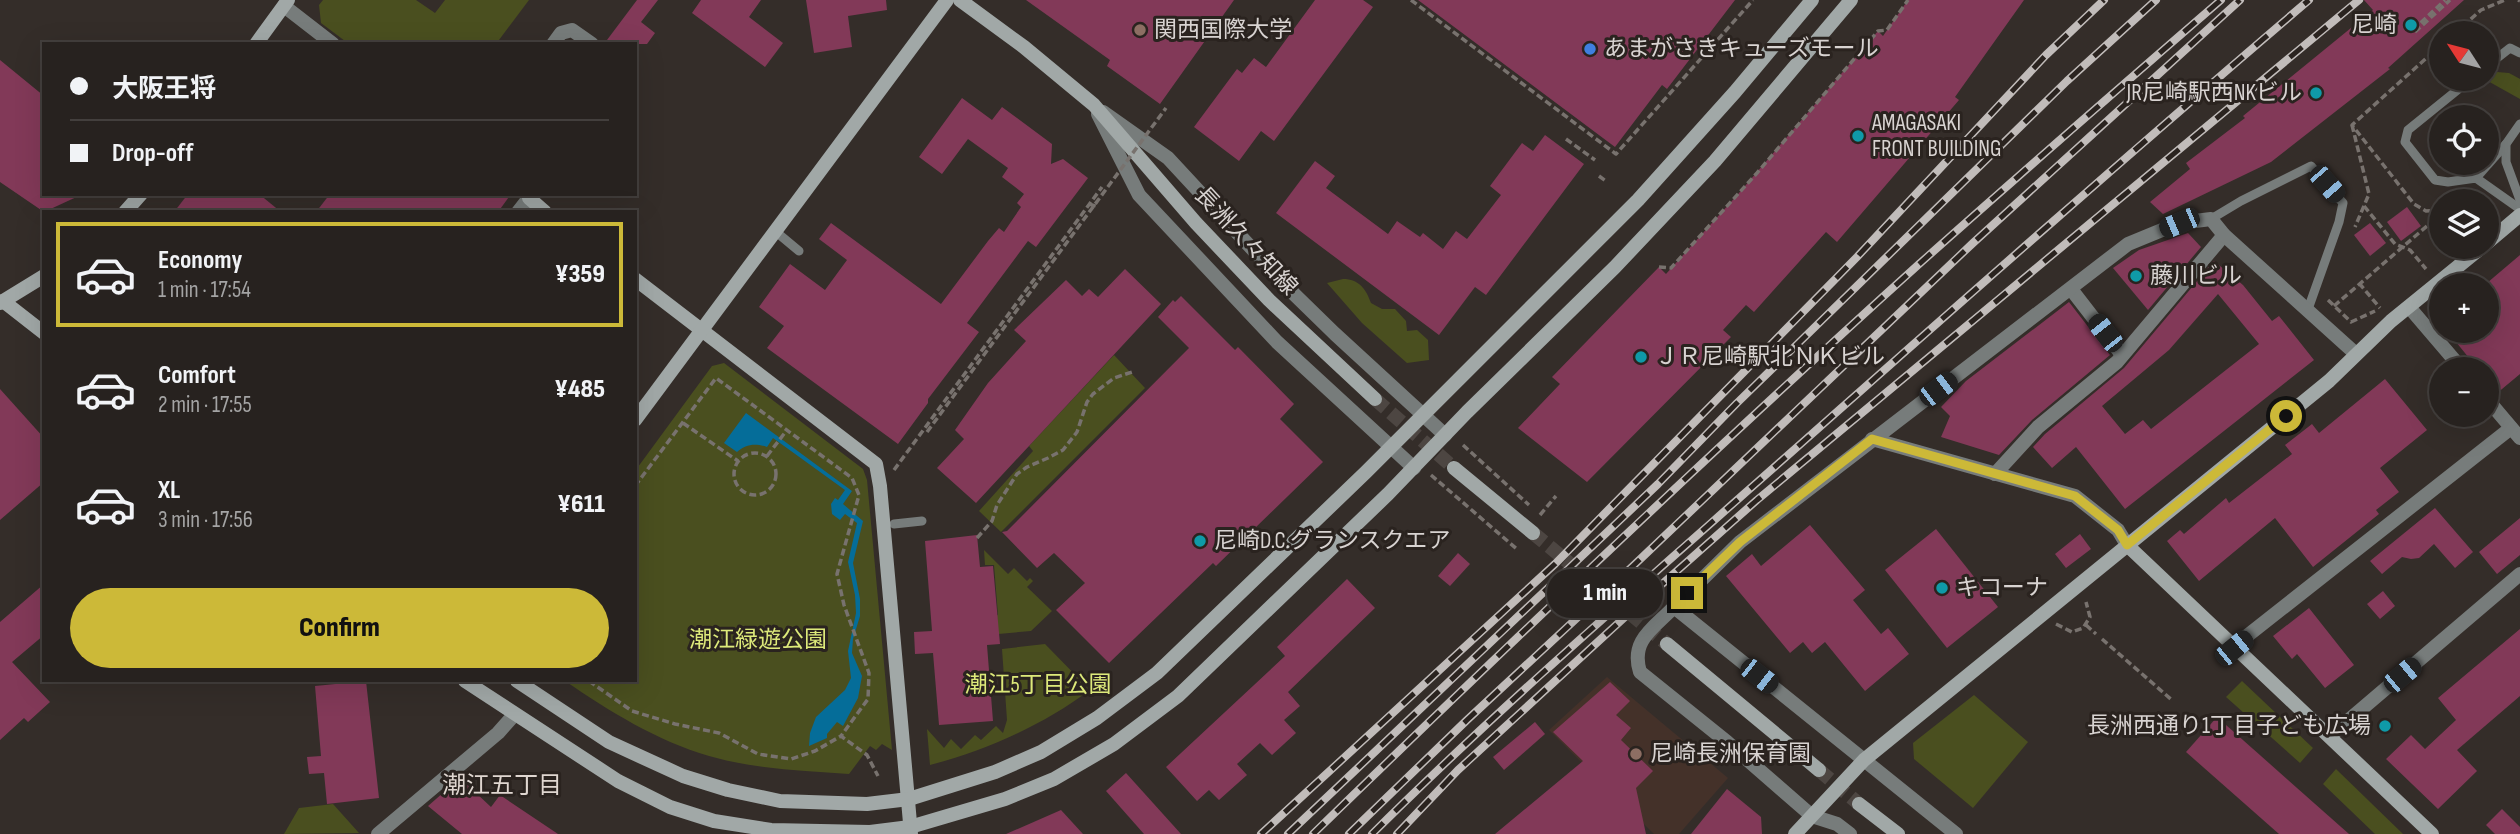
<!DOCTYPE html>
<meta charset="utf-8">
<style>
body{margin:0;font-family:"Sofia Sans Condensed","Noto Sans JP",sans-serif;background:#332f2c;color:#f1f3f6;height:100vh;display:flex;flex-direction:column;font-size:26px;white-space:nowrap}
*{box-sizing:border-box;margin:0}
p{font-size:23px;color:#a4a4a4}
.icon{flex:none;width:38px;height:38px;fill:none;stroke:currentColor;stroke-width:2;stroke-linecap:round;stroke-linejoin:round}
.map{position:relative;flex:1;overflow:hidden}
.sheet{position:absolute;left:42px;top:210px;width:595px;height:472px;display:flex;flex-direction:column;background:#27221f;border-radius:0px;box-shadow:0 7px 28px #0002,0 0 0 2px #433f3d}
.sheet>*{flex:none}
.top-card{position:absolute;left:42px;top:42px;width:595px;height:154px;border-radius:0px;box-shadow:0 7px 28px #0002,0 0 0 2px #433f3d;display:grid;align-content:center;height:154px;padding:0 28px;background:#27221f}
.needle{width:46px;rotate:306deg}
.fabs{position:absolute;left:2429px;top:21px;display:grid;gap:14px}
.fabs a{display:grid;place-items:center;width:70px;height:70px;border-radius:50%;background:#27221f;box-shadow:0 7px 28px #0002,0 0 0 2px #433f3d;font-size:35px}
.end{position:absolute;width:32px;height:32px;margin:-16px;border:9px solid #ccb938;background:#111;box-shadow:0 0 0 4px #111}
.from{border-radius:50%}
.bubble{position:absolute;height:49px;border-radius:24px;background:#27221f;box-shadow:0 7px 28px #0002,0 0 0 2px #433f3d;font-size:23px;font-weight:800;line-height:49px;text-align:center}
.car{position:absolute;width:21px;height:42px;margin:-21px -10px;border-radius:9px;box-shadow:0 0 5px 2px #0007;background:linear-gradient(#222 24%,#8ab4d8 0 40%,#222 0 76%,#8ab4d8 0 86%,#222 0)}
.top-card b{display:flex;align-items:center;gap:24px;height:66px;font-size:26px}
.top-card b+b{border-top:2px solid #433f3d}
.top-card i{width:18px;height:18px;background:#f1f3f6}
ul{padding:12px 0 0;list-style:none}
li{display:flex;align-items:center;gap:21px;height:105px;margin:0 14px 10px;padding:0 14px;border:4px solid transparent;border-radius:0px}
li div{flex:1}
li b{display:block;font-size:26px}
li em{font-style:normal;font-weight:800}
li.selected{border-color:#ccb938}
li>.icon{width:63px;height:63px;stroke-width:1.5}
.primary-button{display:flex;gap:14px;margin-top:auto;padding:14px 28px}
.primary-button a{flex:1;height:80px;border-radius:42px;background:#ccb938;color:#111;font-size:28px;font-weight:800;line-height:80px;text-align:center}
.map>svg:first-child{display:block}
.education{fill:#443129}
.green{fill:#4a4f1f}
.water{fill:#056d99}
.building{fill:#823958;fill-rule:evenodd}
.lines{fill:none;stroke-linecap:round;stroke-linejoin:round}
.secondary-tunnel{stroke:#4d4642;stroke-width:14;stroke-dasharray:14 7;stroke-linecap:butt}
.path{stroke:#78726e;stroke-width:3.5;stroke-dasharray:7 3.5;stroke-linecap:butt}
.lane{stroke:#777c7b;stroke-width:9}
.street{stroke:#777c7b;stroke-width:14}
.secondary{stroke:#a1a8a7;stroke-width:14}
.rail-casing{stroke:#c1bcba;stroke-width:8}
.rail{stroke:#2a231f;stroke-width:5;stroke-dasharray:16;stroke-linecap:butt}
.path-bridge{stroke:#78726e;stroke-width:3.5;stroke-dasharray:7 3.5;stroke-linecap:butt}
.route{stroke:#ccb938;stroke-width:9}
.culture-dot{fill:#0f9aa8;stroke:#2a231f;stroke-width:2.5}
.education-dot{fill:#8d6e63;stroke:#2a231f;stroke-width:2.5}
.shop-dot{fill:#3f7fe0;stroke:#2a231f;stroke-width:2.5}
.labels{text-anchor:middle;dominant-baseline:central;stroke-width:6;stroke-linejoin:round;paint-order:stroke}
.poi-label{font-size:23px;fill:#d8d3d1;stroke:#2a231f;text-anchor:start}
.street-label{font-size:23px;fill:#d8d3d1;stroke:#2a231f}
.park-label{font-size:23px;fill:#dde97a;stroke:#2a231f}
.neighbourhood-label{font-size:24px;fill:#dfd6d0;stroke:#2a231f}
</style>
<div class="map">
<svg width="2520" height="834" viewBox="0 0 2520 834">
<rect width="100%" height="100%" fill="#342d29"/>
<polygon class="education" points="1607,677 1728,778 1679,834 1654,834 1549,730"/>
<g class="green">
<polygon points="323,0 416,0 435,13 445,0 529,0 496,44 349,44 321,23 319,5"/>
<polygon points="2497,72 2509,73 2520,79 2520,99 2486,80"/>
<path d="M1343 279C1359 279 1366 289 1371 303L1382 309H1395L1406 321 1407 331 1417 330 1428 340 1429 360 1407 363 1362 323 1327 283Z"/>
<polygon points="1114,355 1145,388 1001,532 979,511 1033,451 1029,446"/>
<path d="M724 363 863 469 867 480 892 750 882 744 876 750 870 746 849 774C802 771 754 769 709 756 657 741 609 711 565 681H635V471L712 366Z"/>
<polygon points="984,550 1008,574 1014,568 1027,581 1030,578 1033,581 1027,587 1052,611 1031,631 987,635 986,618 998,615 994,565 985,565"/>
<path d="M1045 644 1090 690C1043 725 987 750 930 765L927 729 944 748 951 739 961 749 975 735 981 740 996 726 1003 733 1007 720 1002 649Z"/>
<polygon points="2242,681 2313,748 2300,763 2226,697"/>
<polygon points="1974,695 2028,742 1973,808 1914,759 1913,743"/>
<polygon points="2336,769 2403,834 2375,834 2323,784"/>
<polygon points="333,804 359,833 284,834 299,808"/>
</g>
<path class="water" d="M746 413 852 491 843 504 863 521 853 563 860 599V616L853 639 852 653 862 676 858 698 843 726 837 722 827 734V738L809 746 810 733 816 717 845 690 851 678 848 651 856 613 855 595 848 562 857 523 845 514 840 520 832 514 831 504 835 498 838 500 845 490 773 438 767 447C755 443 746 444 737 452L724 443Z"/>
<g class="building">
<polygon points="637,0 658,0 641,22 655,33 647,44 604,44"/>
<polygon points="701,0 761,0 749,17 783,43 765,67 692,13"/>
<polygon points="806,0 886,0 887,10 848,16 852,47 814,53"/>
<polygon points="1026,0 1234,0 1160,104 1107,66 1110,60"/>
<polygon points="1315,0 1363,0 1373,7 1274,141 1261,131 1239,161 1194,127 1237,69 1242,73 1254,58 1266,67"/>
<polygon points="1418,0 1735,0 1667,89 1662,85 1615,147"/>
<polygon points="1908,0 2024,0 1955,97 1959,100 1837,242 1826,232 1754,312 1746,305 1723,330 1731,337 1587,482 1518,428 1560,384 1552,377 1659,267 1666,274 1739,193 1878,31 1883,36"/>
<polygon points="2364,0 2464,0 2388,68 2390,69 2271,162 2163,214 2150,202 2190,169 2186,163 2245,118 2243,116 2373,10"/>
<polygon points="0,60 44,96 44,194 83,194 44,212 0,182"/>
<polygon points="962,98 992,120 1002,107 1052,144 1051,164 1063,159 1088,178 1036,247 1028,241 967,323 979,332 928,399 928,403 898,444 767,348 784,326 759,307 790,264 825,290 847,260 819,239 831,223 941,304 988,241 999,228 1004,232 1021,207 1017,203 1024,194 1002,177 1008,168 968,139 942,174 919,157"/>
<polygon points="1545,135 1584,164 1486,295 1475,287 1439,335 1276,213 1315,161 1335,176 1326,188 1388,234 1397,221 1420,237 1423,233 1443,249 1456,231 1467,239 1501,195 1490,186 1522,143 1533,151"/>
<polygon points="188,194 259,194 281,212 174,212"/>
<polygon points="330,194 511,194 498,212 316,212"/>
<polygon points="2407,207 2421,226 2401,241 2387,222"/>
<polygon points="2370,223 2386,243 2370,256 2354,235"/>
<polygon points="2188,233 2201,247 2148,310 2113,268 2139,250"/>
<polygon points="2520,255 2520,374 2496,394 2487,382 2487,369 2478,369 2447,331 2487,331 2487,283"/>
<path d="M2214 261 2243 285 2272 321 2279 316 2314 360 2125 509 2076 447 2052 468 2033 447 2045 434 2124 368ZM2218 294 2259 344 2151 429 2143 420 2125 434 2102 406 2169 350Z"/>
<polygon points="1125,269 1161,304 976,503 937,468 964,439 955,430 988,383 1026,341 1014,330 1066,280 1082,296 1089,289 1098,297"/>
<polygon points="1181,296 1235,350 1238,347 1294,404 1280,419 1323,462 1216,566 1213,563 1109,663 1056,610 1085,583 1054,553 1037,568 1002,532 1007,531 1189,348 1158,317 1173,300 1175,302"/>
<polygon points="2069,302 2110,355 2032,420 1999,455 1941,437 1950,416 1941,407 1966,381"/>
<polygon points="2385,379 2427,430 2380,468 2399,492 2376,510 2379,514 2313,567 2275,518 2199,581 2167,541 2180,530 2184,534 2226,498 2229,503 2292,454 2285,445 2312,424 2319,433"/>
<polygon points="0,389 44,438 44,482 0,520"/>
<polygon points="2435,508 2473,552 2455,568 2434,544 2419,558 2411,559 2402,557 2382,574 2370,561"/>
<polygon points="2520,518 2520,555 2497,574 2479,552"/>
<polygon points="1810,525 1865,590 1853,600 1881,634 1888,628 1909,654 1865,691 1825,642 1812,653 1803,642 1790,653 1726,576 1752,554 1761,566"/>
<polygon points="1936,529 1998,607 1947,648 1885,570"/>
<polygon points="2080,534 2091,549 2066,568 2055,554"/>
<polygon points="977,535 980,567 993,566 1000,644 987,645 993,721 939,725 933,653 915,654 914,632 932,631 925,541"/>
<polygon points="1458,553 1470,564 1450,586 1438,576"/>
<polygon points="1347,579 1375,608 1288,692 1300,706 1284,720 1296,733 1272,755 1260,743 1237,764 1247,775 1219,800 1209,790 1197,801 1166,767 1285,656 1277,647"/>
<polygon points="44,584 44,635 12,662 50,702 28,722 24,718 0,740 0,622"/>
<polygon points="2383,591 2395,606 2380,619 2367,604"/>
<polygon points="2309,608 2354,665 2325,688 2297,654 2292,659 2273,636"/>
<polygon points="2520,629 2520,696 2457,750 2477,771 2438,809 2386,759 2411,735 2425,749 2456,720 2438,698"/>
<polygon points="366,681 379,798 327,804 324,773 309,774 307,757 321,756 315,686"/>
<polygon points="1610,682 1630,701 1616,715 1631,728 1621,740 1653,771 1636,788 1646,834 1495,834 1583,761 1553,732"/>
<polygon points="2217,717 2349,834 2279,834 2186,752"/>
<polygon points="1535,722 1545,734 1504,770 1493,757"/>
<polygon points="1126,773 1181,834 1144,834 1106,791"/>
<polygon points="460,778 491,807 500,795 558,834 462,834 428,806"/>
<polygon points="1727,789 1761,817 1762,834 1691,834"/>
<polygon points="2502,809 2520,827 2520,834 2495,834 2486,825"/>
<polygon points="1061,810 1083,834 1006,834"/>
</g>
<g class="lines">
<g class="secondary-tunnel">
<polyline points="1375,399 1454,468"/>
<polyline points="1533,533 1667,644"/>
<polyline points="1819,770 1859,804"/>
</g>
<g class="path">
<polyline points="1411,0 1616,154 1753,0"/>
<polyline points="2518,0 2520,1"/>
<polyline points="2413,30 2445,0"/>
<polyline points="2415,32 2450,0"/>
<polyline points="2455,33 2481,10 2505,0"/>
<polyline points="2441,45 2352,125 2414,204 2426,211 2441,210"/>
<polyline points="2352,125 2369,194 2355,227"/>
<polyline points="1566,139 1595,160"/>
<polyline points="1599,176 1607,182"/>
<polyline points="1089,204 1098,207"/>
<polyline points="2364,206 2395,244 2410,250 2426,269"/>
<polyline points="1659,267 1671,268 1757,173 1878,31 1887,30 1908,0"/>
<polyline points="2359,283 2380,308"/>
<polyline points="2328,300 2351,322 2375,311"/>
<polyline points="2334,306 2441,214"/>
<polyline points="683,423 738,461"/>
<polyline points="1463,445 1529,505"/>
<circle cx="755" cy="474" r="21"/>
<polyline points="767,456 787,430"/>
<polyline points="894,470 1102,187"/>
<polyline points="1431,475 1518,550"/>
<polyline points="635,486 716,378 852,478 859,495 837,574 844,605 869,673 868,699 841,736"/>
<polyline points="1540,515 1556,496"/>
<polyline points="977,538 992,521 997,505 1017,474 1027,467 1048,458 1063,450 1077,432 1087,402 1093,394 1114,378 1132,372"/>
<polyline points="2056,624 2072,632 2083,628 2090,617 2086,602"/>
<polyline points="2086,625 2096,634"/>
<polyline points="2102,639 2173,701"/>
<polyline points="589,681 632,711 675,724 719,733 758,754 791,759 815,751 841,736 867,755 878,776"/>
</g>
<g class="lane">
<polyline points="2487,66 2510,48 2520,53"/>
<polyline points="2471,79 2408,130 2405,142 2435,180 2448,182 2476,178 2520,209"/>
<polyline points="2520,124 2506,144 2506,162 2520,200"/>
<polyline points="2476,178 2506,144"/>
<polyline points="2211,219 2241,201 2311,166 2343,203 2339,222 2307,312"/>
<polyline points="775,231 799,251"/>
<polyline points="894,524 922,521"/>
</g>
<g class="street">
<polyline points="284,6 333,44"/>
<polyline points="553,44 561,33 572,30 592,44"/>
<polyline points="1103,112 1168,158 1295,295 1335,334 1445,435"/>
<polyline points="1098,114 1139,195 1277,342 1414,468"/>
<polyline points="518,212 532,194"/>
<polyline points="2071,289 2122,355"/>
<polyline points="2409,307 2462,369"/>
<polyline points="2487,399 2520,438"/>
<polyline points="1872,439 2075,496 2118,530 2127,545"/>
<polyline points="1995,474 2038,427 2117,362 2224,235"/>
<polyline points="1674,607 1740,542 2128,244 2179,223 2211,219 2224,235 2356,354"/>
<polyline points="2233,647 2511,428"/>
<polyline points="2330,736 2520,574"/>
<polyline points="378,834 498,733 514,715"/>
<path d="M1850 834 1837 824 1812 816 1727 742 1640 672C1630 640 1654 628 1674 607L1956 834"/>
</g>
<g class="secondary">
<polyline points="960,0 1024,47 1094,105 1196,223 1269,300 1375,399"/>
<polyline points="256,44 288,0"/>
<polyline points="529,198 545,212"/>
<polyline points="125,212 141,194"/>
<polyline points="2487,243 2520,215"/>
<polyline points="635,279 876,464 880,486 911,834"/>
<polyline points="3,301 44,333"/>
<polyline points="0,303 44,276"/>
<polyline points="635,420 947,0"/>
<polyline points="1454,468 1533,533"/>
<polyline points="2127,545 2432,834"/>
<polyline points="1667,644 1819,770"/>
<polyline points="465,681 618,781 670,807 714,821 771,830 870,832 910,827 1005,799 1054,779 1114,744 1178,696 1388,494 1467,412 1615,267 1715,161 1851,0"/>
<polyline points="517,681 609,742 683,776 728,790 780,801 867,804 909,799 995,772 1041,752 1097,718 1157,673 1366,472 1638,200 1735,92 1812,0"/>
<polyline points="1859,804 1898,834"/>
<polyline points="1795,834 1864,760 2329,381 2391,321 2482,247"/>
</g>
<g class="rail-casing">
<g id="rail">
<polyline points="1261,834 1555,564 1857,257 2046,55 2104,0"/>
<polyline points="1288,834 1658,484 1737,403 2067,81 2156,0"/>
<path d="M1313 834C1512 641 1712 451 1918 265 2018 176 2119 88 2221 0"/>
<polyline points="1349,834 1467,720 1633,566 1973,243 2240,0"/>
<path d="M1372 834C1505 702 1647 580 1787 456 1960 303 2133 150 2309 0"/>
<polyline points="1397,834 1458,770 1626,616 1757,500 2359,0"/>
</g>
</g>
<use href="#rail" class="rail"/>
<polyline class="path-bridge" points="927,432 1166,108"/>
</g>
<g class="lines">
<polyline class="route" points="1687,593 1740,542 1872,439 2075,496 2118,530 2127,545 2286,416"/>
</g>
<g class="culture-dot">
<circle cx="2411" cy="25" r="7"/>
<circle cx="2316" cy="93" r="7"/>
<circle cx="1858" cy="136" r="7"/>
<circle cx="2136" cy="276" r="7"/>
<circle cx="1641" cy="357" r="7"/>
<circle cx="1200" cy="541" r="7"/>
<circle cx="1942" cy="588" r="7"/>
<circle cx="2385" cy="726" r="7"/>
</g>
<g class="education-dot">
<circle cx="1140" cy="30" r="7"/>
<circle cx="1636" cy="754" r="7"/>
</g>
<circle class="shop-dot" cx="1590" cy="49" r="7"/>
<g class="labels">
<g class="poi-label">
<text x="2397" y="25" text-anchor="end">尼崎</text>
<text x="1154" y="30">関西国際大学</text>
<text x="1604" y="49">あまがさきキューズモール</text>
<text x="2302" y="93" text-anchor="end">JR尼崎駅西NKビル</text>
<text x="1872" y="123">AMAGASAKI<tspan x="1872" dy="26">FRONT BUILDING</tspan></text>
<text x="2150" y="276">藤川ビル</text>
<text x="1655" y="357">ＪＲ尼崎駅北ＮＫビル</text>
<text x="1214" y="541">尼崎D.C.グランスクエア</text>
<text x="1956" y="588">キコーナ</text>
<text x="2371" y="726" text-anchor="end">長洲西通り1丁目子ども広場</text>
<text x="1650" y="754">尼崎長洲保育園</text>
</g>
<g class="street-label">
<text transform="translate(1246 241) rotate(47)">長洲久々知線</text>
</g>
<g class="park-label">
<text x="758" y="640">潮江緑遊公園</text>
<text x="1038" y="685">潮江5丁目公園</text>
</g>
<g class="neighbourhood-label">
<text x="502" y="785">潮江五丁目</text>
</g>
</g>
</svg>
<div class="fabs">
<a><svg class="needle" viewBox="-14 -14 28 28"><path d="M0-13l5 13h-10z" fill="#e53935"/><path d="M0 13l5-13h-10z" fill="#a4a4a4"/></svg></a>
<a><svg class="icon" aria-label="locate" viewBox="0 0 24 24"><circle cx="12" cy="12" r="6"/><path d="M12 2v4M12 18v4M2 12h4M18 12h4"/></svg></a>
<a><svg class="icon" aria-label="layers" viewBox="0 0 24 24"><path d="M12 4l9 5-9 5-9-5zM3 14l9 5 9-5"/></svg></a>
<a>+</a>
<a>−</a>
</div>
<i class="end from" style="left:2286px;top:416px"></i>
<i class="end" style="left:1687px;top:593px"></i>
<div class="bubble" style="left:1547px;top:569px;width:116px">1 min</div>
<i class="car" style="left:2327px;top:184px;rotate:139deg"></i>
<i class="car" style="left:2179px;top:223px;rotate:247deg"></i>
<i class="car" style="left:2105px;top:333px;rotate:322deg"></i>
<i class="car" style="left:1938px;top:389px;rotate:53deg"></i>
<i class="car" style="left:2234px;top:648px;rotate:51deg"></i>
<i class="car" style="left:2402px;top:675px;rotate:50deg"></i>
<i class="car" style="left:1759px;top:676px;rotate:128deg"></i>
<div class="top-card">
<b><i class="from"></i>大阪王将</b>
<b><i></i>Drop-off</b>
</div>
<section class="sheet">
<ul>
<li class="selected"><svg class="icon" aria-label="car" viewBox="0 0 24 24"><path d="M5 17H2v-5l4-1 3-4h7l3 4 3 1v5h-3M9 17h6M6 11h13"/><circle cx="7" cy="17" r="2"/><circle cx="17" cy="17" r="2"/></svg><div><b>Economy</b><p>1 min · 17:54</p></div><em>¥359</em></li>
<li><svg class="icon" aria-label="car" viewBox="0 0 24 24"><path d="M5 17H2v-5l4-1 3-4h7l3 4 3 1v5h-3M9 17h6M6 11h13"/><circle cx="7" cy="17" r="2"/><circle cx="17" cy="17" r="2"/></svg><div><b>Comfort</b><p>2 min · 17:55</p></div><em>¥485</em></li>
<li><svg class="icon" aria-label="car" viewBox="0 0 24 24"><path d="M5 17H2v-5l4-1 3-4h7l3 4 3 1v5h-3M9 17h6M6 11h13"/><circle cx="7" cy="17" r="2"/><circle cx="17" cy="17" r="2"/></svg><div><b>XL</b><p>3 min · 17:56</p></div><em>¥611</em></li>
</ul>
<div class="primary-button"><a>Confirm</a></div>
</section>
</div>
